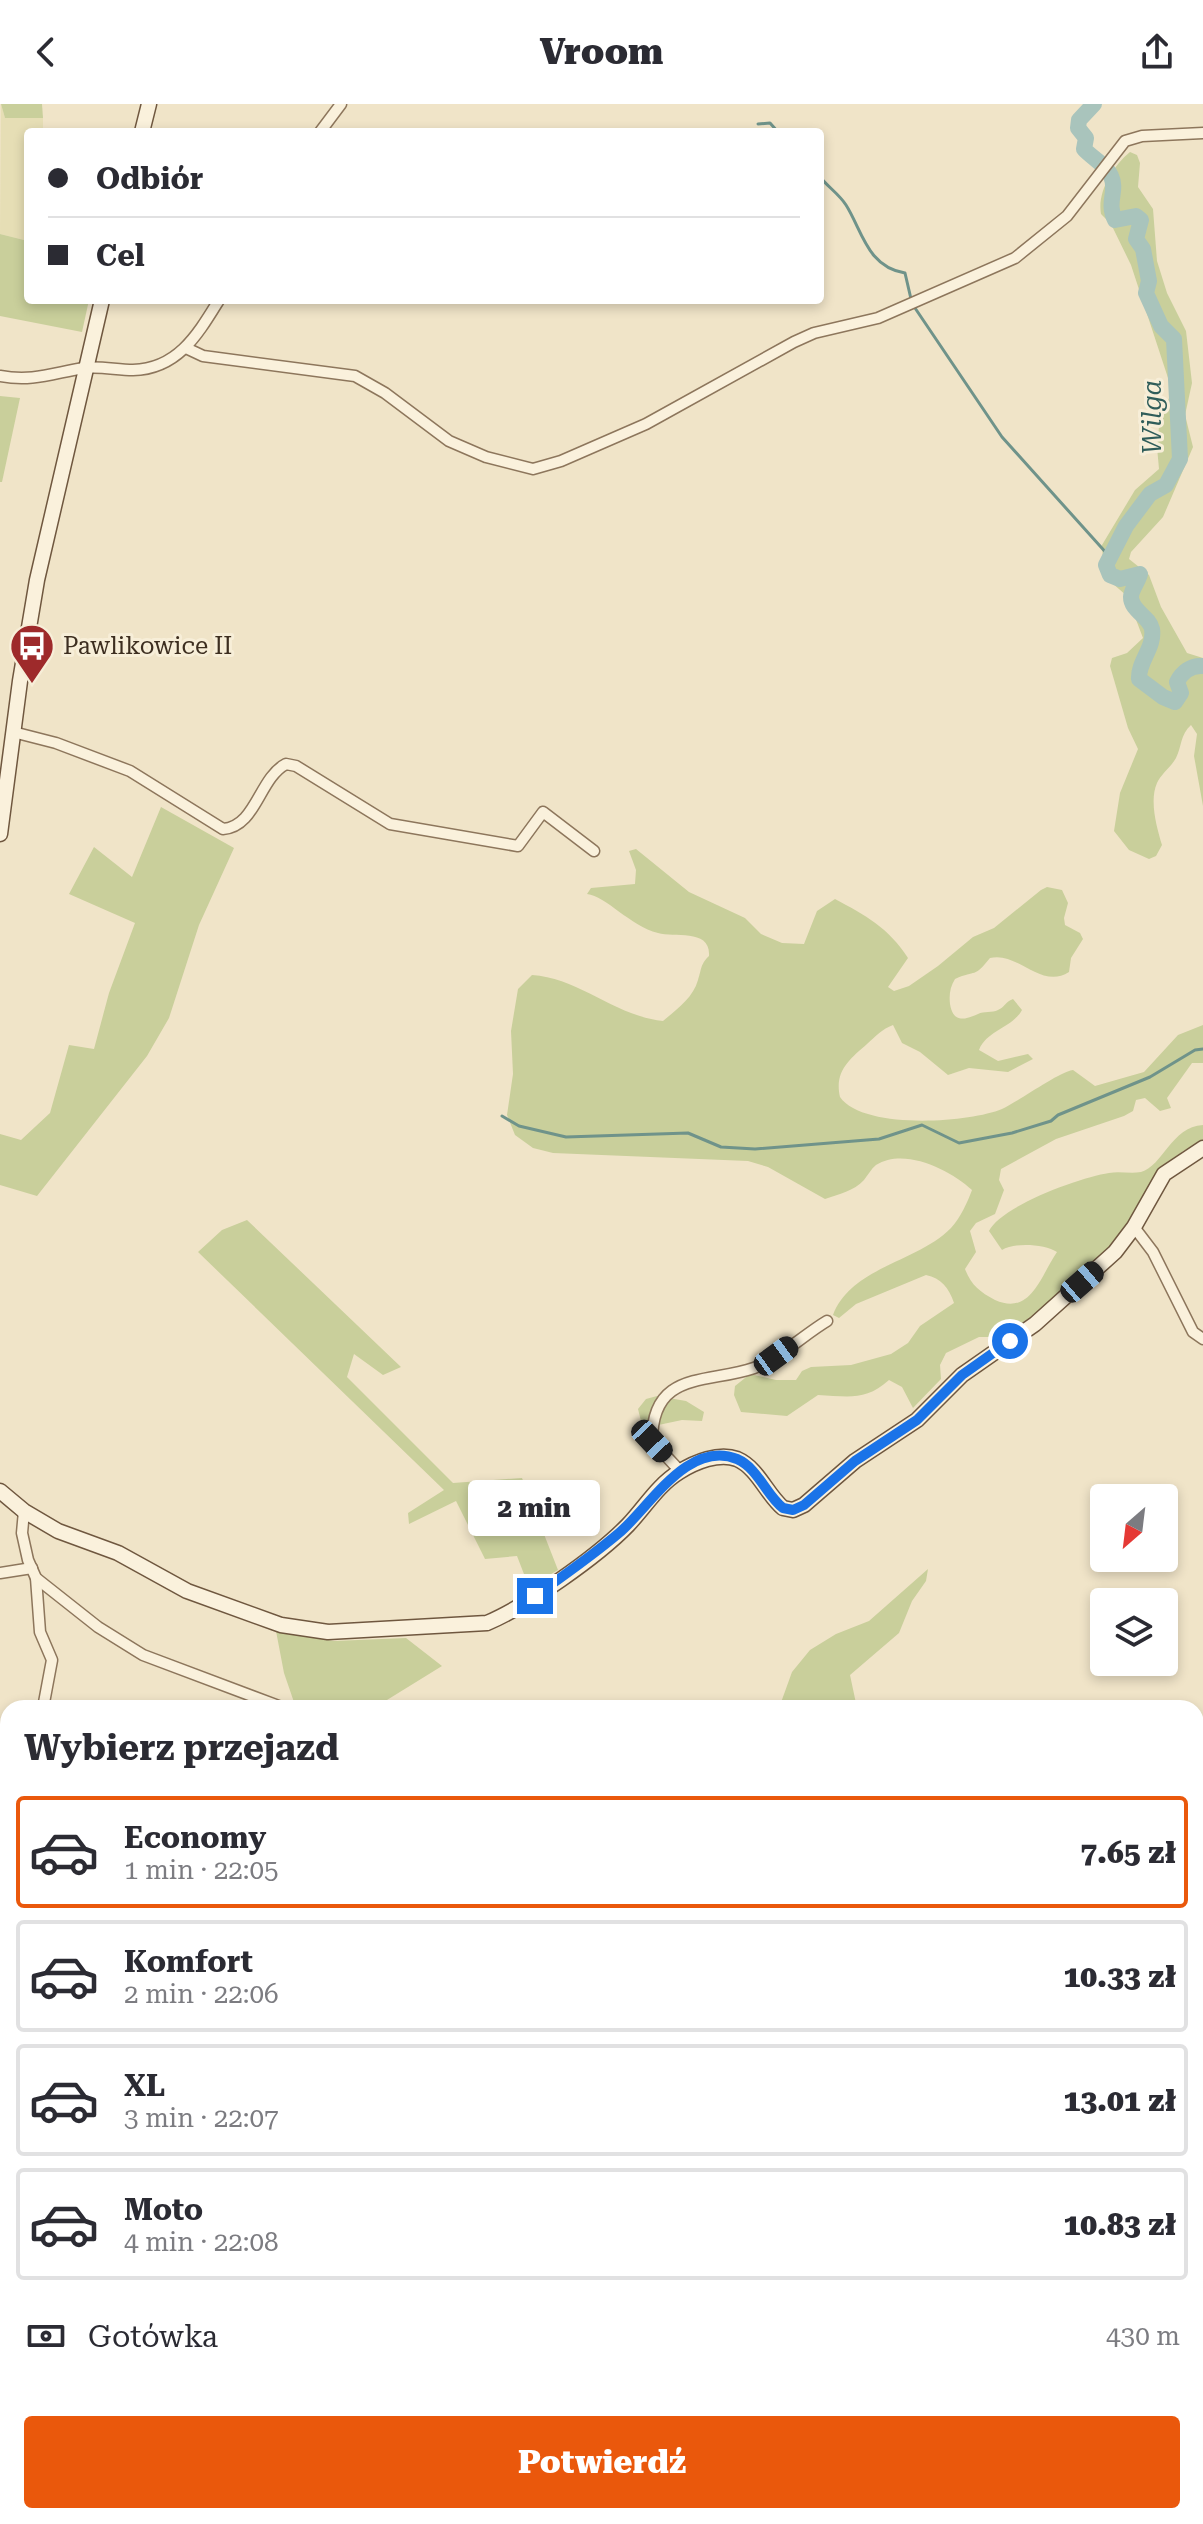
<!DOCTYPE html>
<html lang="pl">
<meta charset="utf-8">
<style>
body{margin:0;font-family:"Roboto Serif",serif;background:#f7f7f7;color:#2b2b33;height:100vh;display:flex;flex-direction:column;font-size:30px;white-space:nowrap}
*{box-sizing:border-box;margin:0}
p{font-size:26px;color:#7c7c81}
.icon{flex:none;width:44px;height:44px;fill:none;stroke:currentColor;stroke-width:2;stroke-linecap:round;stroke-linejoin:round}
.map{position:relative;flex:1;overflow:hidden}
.panel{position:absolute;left:0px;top:1596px;width:1204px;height:824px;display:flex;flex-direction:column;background:#fff;border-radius:24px 24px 0 0;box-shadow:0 4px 12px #0003}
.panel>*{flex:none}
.top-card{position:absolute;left:24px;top:24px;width:800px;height:176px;border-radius:8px;box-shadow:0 4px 12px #0003;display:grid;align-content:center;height:176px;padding:0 24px;background:#fff}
.needle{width:52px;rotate:208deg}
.buttons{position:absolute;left:1090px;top:1380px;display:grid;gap:16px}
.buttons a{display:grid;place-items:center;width:88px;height:88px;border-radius:8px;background:#fff;box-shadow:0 4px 12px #0003;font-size:40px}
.end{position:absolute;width:36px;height:36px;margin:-18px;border:10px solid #1a73e8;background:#fff;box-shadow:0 0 0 4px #fff}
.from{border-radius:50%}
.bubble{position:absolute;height:56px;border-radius:8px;background:#fff;box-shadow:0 4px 12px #0003;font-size:26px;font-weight:800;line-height:56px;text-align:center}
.car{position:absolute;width:24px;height:48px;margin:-24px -12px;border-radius:10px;box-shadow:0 0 6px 2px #0007;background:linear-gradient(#222 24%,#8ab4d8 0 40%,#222 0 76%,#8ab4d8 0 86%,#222 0)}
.top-card b{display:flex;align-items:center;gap:28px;height:76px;font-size:30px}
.top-card b+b{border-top:2px solid #e1e1e2}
.top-card i{width:20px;height:20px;background:#2b2b33}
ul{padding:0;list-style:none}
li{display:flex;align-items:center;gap:24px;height:112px;margin:0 16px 12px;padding:0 8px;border:4px solid #e1e1e2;border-radius:8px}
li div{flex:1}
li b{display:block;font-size:30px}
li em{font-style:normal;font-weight:800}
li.on{border-color:#ea580c}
li>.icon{width:72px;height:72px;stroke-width:1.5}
h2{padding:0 24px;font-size:36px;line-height:96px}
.pay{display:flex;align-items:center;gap:20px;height:88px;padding:0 24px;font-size:30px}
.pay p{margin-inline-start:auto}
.cta{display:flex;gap:16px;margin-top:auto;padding:16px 24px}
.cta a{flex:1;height:92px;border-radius:8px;background:#ea580c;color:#fff;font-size:32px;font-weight:800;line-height:92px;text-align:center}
header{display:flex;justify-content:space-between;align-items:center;height:104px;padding:0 24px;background:#fff;font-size:36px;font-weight:800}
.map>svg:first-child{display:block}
.farmland{fill:#e6deb5}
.green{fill:#c9cf9b}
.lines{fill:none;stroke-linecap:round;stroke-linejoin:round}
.stream{stroke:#6f938a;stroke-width:3}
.river{stroke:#a9c4bc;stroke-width:16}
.street-casing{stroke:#8d765c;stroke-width:13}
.secondary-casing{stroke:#6f573f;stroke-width:17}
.street{stroke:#faf1dc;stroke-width:10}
.secondary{stroke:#faf1dc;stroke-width:14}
.route{stroke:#1a73e8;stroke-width:10}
.labels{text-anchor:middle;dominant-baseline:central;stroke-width:6;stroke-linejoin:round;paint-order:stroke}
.poi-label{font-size:24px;fill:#3d2e20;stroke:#f7eed8;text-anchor:start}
.water-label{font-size:26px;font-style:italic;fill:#2f5d5a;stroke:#f7eed8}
</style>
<header><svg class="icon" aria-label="back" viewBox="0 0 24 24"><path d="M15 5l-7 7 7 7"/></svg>Vroom<svg class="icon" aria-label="share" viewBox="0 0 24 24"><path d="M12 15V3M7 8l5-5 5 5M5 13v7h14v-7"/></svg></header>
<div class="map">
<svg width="1203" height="2420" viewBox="0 0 1203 2420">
<rect width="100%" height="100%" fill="#f0e4c8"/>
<polygon class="farmland" points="1,0 5,14 43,14 43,28 28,28 28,137 0,130"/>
<g class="green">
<polygon points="1,0 42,0 43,14 5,14"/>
<path d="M1130 48 1137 51 1140 59 1138 83 1153 105 1157 157 1167 189 1186 227 1192 279 1185 311 1193 343 1163 413 1131 448 1129 455 1149 471 1161 503 1187 549 1203 554V702L1194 652 1197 630 1191 621C1180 631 1182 642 1176 654 1171 663 1161 670 1157 679 1149 697 1157 724 1162 741L1156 752 1149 755 1129 746 1114 727 1120 689 1138 645 1128 624 1110 562 1112 554 1127 549 1143 534 1127 492 1104 472 1102 441 1135 386 1159 365 1157 343 1160 313 1170 292 1169 277 1131 161 1111 120 1101 110C1097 88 1113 62 1130 48Z"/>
<polygon points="0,130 28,137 28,196 89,196 82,228 0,212"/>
<polygon points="0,292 20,294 2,378 0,378"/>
<polygon points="161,703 234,744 199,821 169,914 147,952 37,1092 0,1081 0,1030 21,1036 50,1009 69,941 94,945 109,889 135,819 69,790 94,743 132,773"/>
<path d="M636 745 689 788 745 814 761 830 782 839 804 840 817 807 835 795C865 811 889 824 908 854L888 883 894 887 909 882 938 862 973 833 994 824 1041 786 1047 783 1062 786 1068 799 1064 814 1065 821 1080 829 1083 835 1071 854 1069 868C1041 886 1018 847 990 854 973 875 977 865 955 875 950 883 949 891 950 900 953 919 965 916 978 910 984 907 992 909 998 906 1005 903 1005 898 1013 895L1022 906C1012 924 987 926 979 946L998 957 1028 950 1033 955 1008 968 969 964 948 971 920 948 902 939 893 921C882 925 876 932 867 940 850 955 834 967 840 993 863 1026 968 1019 1002 1005 1021 996 1057 969 1073 966L1095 982 1144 968 1178 931 1203 921V959H1192L1167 994 1171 1004 1160 1007 1145 994 1136 996 1133 1007 1124 1012 1056 1035 1001 1065 999 1076 1004 1086 995 1110 976 1119 970 1127 976 1148 965 1165C971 1181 980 1188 995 1196 1031 1212 1040 1173 1057 1148 1045 1140 1014 1138 1002 1146L989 1127C1001 1102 1081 1073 1109 1069 1120 1067 1130 1070 1141 1068 1163 1062 1171 1023 1203 1021V1037L1183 1047 1161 1068 1115 1137 1065 1189 1002 1233H979L946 1249 940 1261 941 1275 913 1304 902 1283 889 1276C865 1298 846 1292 818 1291L787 1312 741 1308 734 1291 735 1282 750 1270 776 1276H796L802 1267 811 1263 851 1261 891 1250 908 1239 920 1222 954 1199C949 1184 941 1174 926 1171L856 1200 839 1214 833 1211C851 1163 918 1158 951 1124 961 1113 967 1099 972 1086 950 1066 905 1043 876 1061 871 1065 868 1071 864 1076 854 1087 839 1090 825 1095L768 1063 748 1057 553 1049 533 1044 515 1031 507 1011 513 970 511 927 518 885 532 871C579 874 615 912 663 917 677 905 693 894 698 876 702 864 700 861 709 852 711 824 674 834 658 829 630 822 606 792 587 790L591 784 635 780 636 766 629 747Z"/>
<polygon points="247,1116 401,1263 383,1271 354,1250 347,1273 453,1379 522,1374 558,1466 529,1483 517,1452 485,1455 456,1397 409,1420 408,1409 444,1386 198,1148 222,1126"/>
<polygon points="657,1292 686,1297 704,1308 702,1317 682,1316 649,1323 641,1317 638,1305 646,1295"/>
<polygon points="928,1465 926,1477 912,1497 899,1529 850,1571 857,1604 779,1604 792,1568 810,1546 836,1530 869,1517"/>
<polygon points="276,1527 334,1537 406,1534 442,1562 374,1604 296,1604 284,1569"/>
<polygon points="0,1658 8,1663 8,1836 0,1831"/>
<polygon points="0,2236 8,2243 8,2372 0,2368"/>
<polygon points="722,2412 820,2412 813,2420 718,2420"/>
</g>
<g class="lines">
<g class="stream">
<polyline points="758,20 770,19 778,28"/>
<path d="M820 73C828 83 839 90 846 101 862 126 867 163 905 169L911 195"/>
<polyline points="915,204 1002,333 1109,452"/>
<polyline points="502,1012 519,1022 566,1033 688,1029 721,1043 755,1045 879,1035 922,1021 959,1039 1012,1029 1051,1017 1058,1011 1150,973 1195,946 1203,945"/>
<polyline points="1196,2147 1203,2147"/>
<polyline points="0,2268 8,2277"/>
<polyline points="146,2412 151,2420"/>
<polyline points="799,2420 810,2412"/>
</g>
<path class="river" d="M1094 0 1079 16 1078 24 1086 34 1084 45C1091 53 1107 62 1111 72 1118 87 1106 98 1115 116L1136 112 1141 116 1136 135 1143 145 1149 177 1146 189 1161 222 1174 235 1180 355 1166 381 1150 390 1126 422 1106 461 1110 471 1120 475 1140 470C1138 478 1131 486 1131 493 1131 507 1149 512 1152 525 1155 544 1138 557 1139 575L1163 593 1175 598 1181 589 1177 578C1182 568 1191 561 1203 562"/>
<g class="street-casing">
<g id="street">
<polyline points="320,28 341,0"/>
<polyline points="186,244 203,252 355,272 385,289 449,337 486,353 533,365 561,357 646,320 794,238 814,229 878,214 1015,154 1067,112 1125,37 1142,32 1203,29"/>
<path d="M0 272C33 278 53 269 84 264 100 262 117 266 133 266 178 265 198 230 219 196"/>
<path d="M13 628 56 639 130 667 223 725C256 723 259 674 286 660L296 662 390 720 518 742 543 708 594 747"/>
<polyline points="1134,1123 1153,1148 1193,1228 1203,1235"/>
<path d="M680 1367 652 1337C652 1266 707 1280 754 1264 777 1256 805 1230 827 1217"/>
<polyline points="24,1407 22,1429 28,1456 36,1474 98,1523 143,1551 284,1604"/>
<polyline points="0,1469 32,1464"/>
<polyline points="36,1474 40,1528 52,1556 43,1604"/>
<polyline points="1196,1949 1203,1948"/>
</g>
</g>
<g class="secondary-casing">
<g id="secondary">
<polyline points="142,28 149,0"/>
<polyline points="0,730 20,577 37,476 102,196"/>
<path d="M0 1387 24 1407 58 1427 118 1449 187 1487 281 1521 328 1528 487 1519C527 1502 598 1452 628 1421 645 1403 658 1381 679 1368 695 1358 719 1348 737 1355 758 1364 767 1391 783 1404L793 1406 804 1401 855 1357 917 1316 962 1271 1035 1220 1115 1148 1134 1123 1164 1070 1203 1044"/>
<polyline points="1196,2236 1203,2230"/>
<polyline points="886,2420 899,2412"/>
</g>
</g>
<use href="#street" class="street"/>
<use href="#secondary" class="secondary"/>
</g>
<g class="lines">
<path class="route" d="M535 1492C563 1472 592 1452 619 1429 649 1404 688 1335 737 1355 758 1364 766 1391 783 1404L793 1406 804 1401 855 1357 917 1316 962 1271 1010 1237"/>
</g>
<defs>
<g id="bus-pin" transform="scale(2.3)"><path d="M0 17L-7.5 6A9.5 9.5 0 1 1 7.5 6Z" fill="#9e2a2b" stroke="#f7eed8"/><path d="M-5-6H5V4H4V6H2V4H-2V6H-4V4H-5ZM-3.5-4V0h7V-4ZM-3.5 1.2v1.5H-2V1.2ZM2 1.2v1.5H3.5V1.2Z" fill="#fff"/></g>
</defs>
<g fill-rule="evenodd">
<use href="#bus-pin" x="32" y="542"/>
</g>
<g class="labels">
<g class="poi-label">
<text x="63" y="542">Pawlikowice II</text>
</g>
<g class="water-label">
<text transform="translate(1152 313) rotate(-90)">Wilga</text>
</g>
</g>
</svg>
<div class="buttons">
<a><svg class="needle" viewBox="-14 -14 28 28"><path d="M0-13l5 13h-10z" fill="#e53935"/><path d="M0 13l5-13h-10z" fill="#7c7c81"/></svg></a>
<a><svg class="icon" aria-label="layers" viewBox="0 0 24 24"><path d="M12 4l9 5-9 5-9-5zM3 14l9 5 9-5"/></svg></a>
</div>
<i class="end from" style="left:1010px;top:1237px"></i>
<i class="end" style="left:535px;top:1492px"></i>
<div class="bubble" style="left:468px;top:1376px;width:132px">2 min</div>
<i class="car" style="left:1082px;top:1178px;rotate:49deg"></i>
<i class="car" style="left:776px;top:1252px;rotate:54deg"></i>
<i class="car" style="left:652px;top:1337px;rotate:137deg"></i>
<div class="top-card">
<b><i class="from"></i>Odbiór</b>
<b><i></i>Cel</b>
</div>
<section class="panel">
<h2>Wybierz przejazd</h2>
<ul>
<li class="on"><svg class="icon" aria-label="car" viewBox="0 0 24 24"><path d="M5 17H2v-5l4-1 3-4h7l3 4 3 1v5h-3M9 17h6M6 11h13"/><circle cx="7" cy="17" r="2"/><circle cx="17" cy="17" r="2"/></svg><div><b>Economy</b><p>1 min · 22:05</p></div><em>7.65 zł</em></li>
<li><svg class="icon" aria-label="car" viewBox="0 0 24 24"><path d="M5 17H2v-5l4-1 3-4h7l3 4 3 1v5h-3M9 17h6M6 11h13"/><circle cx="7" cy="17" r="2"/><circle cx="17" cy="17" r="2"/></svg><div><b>Komfort</b><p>2 min · 22:06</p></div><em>10.33 zł</em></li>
<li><svg class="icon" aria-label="car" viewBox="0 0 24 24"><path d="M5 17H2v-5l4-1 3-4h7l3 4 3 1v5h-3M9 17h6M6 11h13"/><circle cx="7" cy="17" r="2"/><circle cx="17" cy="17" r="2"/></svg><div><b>XL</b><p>3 min · 22:07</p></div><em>13.01 zł</em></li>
<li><svg class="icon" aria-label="car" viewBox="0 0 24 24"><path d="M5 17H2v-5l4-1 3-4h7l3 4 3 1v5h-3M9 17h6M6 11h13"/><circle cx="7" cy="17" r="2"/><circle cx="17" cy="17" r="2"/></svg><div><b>Moto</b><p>4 min · 22:08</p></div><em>10.83 zł</em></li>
</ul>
<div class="pay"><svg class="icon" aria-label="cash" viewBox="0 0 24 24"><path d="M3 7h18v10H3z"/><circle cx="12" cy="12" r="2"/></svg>Gotówka<p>430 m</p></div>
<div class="cta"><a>Potwierdź</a></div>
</section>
</div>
